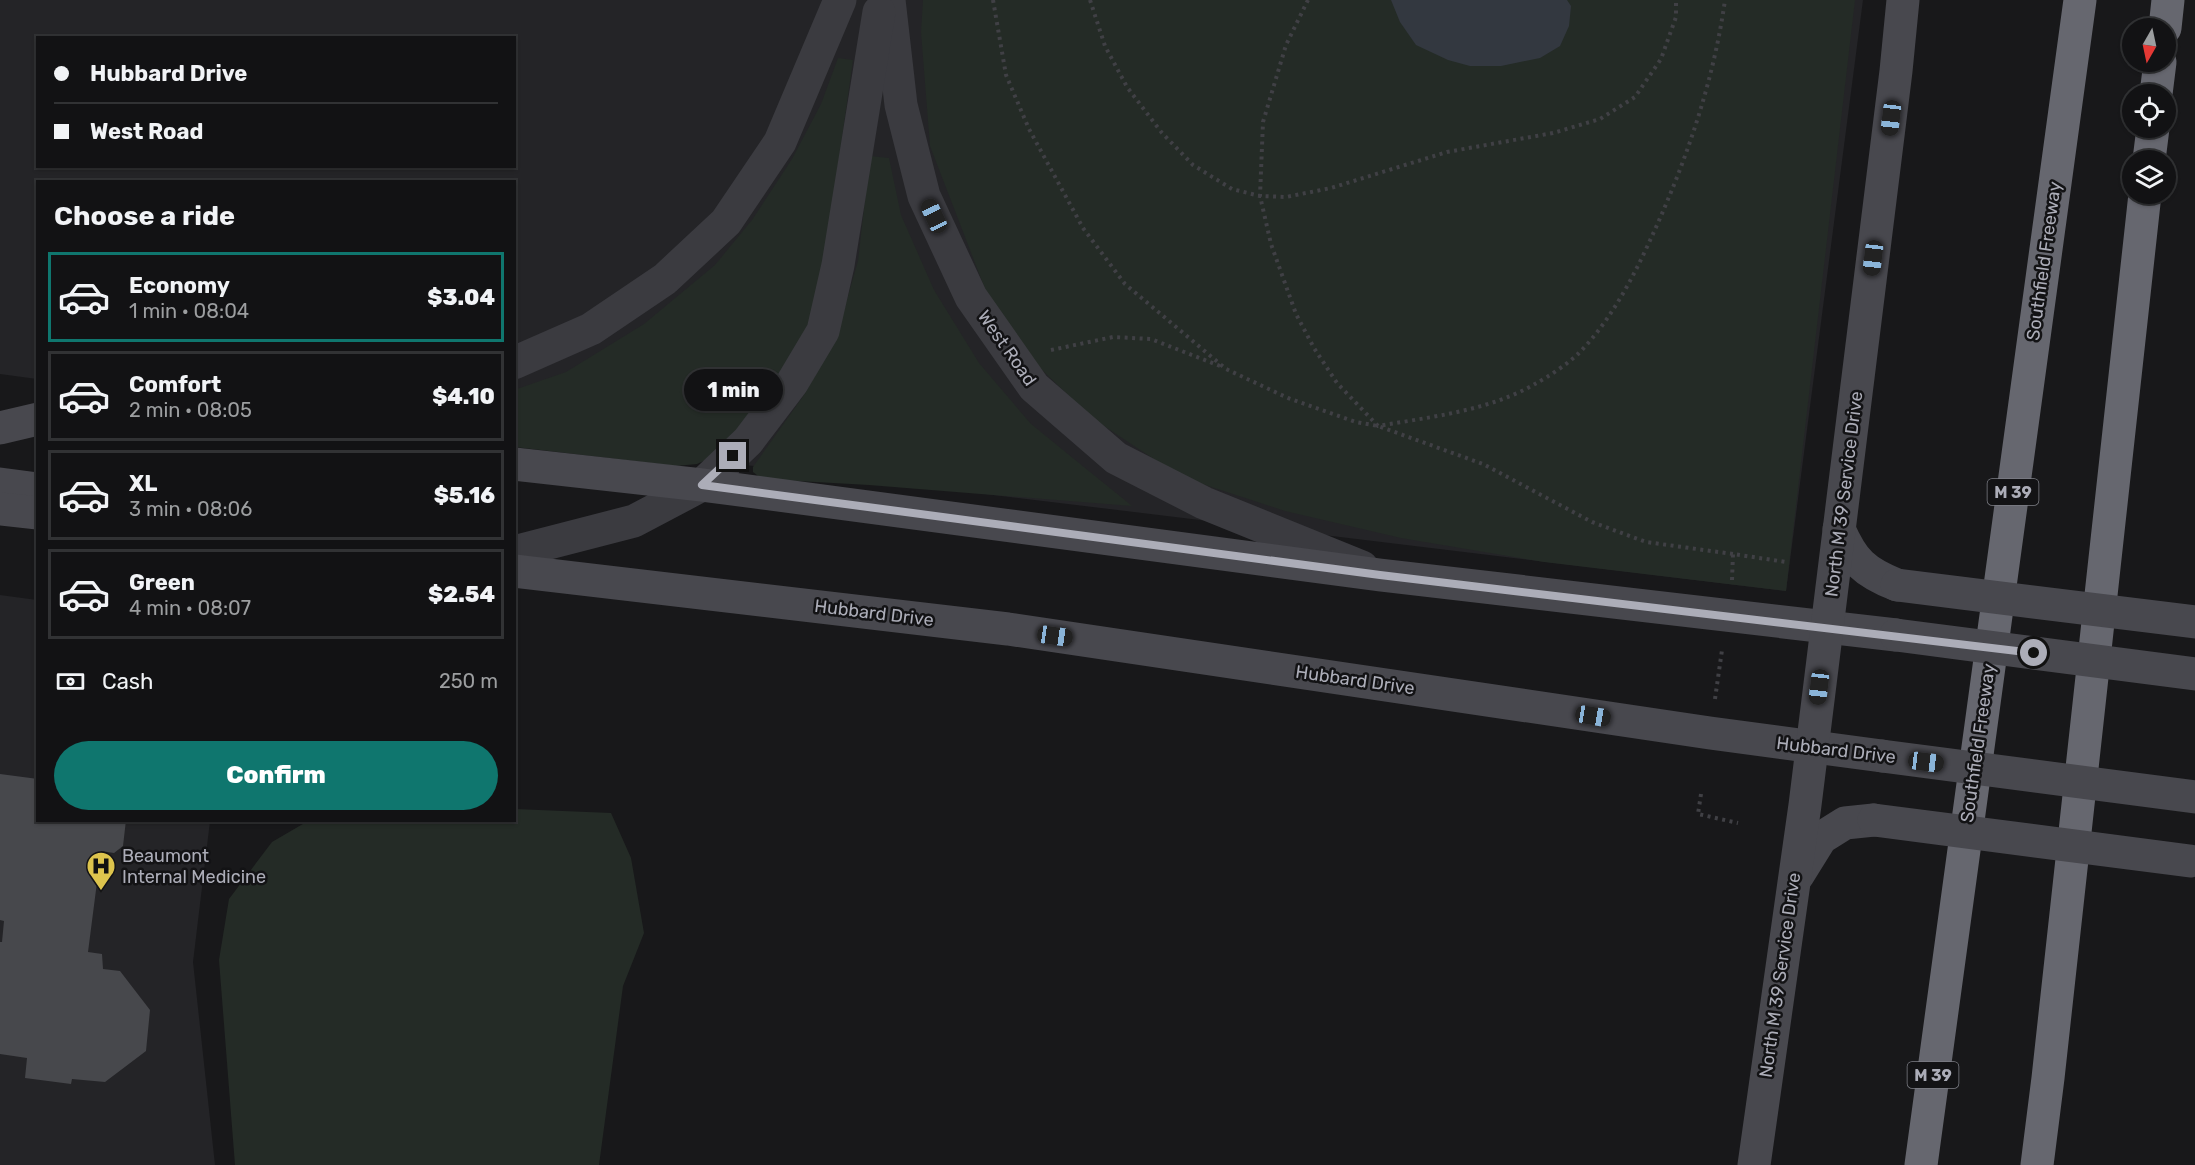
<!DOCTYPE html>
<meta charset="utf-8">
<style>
body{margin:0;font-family:Rubik,sans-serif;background:#1f2022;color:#f1f3f6;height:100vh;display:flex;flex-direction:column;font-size:22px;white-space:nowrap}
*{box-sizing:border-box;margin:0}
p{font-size:20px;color:#9c9ea0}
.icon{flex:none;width:33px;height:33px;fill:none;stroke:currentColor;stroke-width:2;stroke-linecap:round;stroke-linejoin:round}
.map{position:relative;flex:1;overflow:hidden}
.panel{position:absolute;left:36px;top:180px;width:480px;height:642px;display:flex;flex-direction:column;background:#121214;border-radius:0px;box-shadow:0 2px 4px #0004,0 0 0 2px #313234}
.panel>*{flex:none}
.banner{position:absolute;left:36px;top:36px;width:480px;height:132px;border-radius:0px;box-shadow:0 2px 4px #0004,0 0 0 2px #313234;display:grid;align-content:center;height:132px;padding:0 18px;background:#121214}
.needle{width:39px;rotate:189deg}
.buttons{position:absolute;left:2122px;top:18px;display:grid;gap:12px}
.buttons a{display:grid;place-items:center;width:54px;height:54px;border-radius:50%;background:#121214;box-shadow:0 2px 4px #0004,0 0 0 2px #313234;font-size:30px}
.end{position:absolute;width:27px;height:27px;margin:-14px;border:8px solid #acadb8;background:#111;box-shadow:0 0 0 3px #111}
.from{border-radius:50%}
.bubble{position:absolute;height:42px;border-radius:21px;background:#121214;box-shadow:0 2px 4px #0004,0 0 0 2px #313234;font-size:20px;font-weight:800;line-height:42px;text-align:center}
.car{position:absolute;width:18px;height:36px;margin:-18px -9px;border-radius:8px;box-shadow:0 0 4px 2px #0007;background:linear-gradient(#222 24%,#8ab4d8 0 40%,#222 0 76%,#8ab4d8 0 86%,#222 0)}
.banner b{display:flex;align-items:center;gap:21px;height:57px;font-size:22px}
.banner b+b{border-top:2px solid #313234}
.banner i{width:15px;height:15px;background:#f1f3f6}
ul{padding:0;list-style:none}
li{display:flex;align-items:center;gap:18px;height:90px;margin:0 12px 9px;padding:0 6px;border:3px solid #313234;border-radius:0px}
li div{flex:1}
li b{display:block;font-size:22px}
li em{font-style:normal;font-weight:800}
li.selected{border-color:#0f766e}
li>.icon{width:54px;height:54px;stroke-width:1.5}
h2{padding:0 18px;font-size:27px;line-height:72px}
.pay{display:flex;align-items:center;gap:15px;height:66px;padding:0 18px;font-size:22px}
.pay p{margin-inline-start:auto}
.action{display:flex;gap:12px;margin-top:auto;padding:12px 18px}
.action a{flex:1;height:69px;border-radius:36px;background:#0f766e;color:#fff;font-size:24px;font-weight:800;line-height:69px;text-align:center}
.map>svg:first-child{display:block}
.built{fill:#242427;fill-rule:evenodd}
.green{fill:#242b26}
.water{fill:#333840}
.building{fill:#47484c}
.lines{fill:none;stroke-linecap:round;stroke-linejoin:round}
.path{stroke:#404045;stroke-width:4;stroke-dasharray:3 4.5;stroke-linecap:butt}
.street{stroke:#3b3b40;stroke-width:33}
.secondary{stroke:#48484e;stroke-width:33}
.highway{stroke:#66676f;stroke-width:33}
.secondary-bridge{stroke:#48484e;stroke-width:33}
.route{stroke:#acadb8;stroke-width:8}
.labels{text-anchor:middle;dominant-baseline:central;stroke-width:5;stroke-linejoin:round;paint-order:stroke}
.shield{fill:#131315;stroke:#7e7f87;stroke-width:1.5}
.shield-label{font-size:16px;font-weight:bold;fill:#acadb8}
.street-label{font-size:18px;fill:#acadb8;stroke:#131315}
.poi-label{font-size:18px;fill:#acadb8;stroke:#131315;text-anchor:start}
</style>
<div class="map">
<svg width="2195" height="1165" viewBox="0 0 2195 1165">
<rect width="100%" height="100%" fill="#18181a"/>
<g class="built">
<path d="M0 0H1863L1786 591 515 437 514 182H38L37 379 0 374ZM38 38H514V166H38Z"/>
<polygon points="0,595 37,600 38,820 210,821 193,962 215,1165 0,1165"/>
</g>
<g class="green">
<polygon points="923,0 1855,0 1786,591 1544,562 1401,538 1285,511 1181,477 1092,418 1040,368 992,307 930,146 921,32"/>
<polygon points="838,58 853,60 822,279 809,326 786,373 721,453 697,464 676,466 515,447 514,390 566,372 644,324 715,265 752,220 792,159 821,104"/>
<polygon points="870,156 889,158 901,215 934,290 979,363 1031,424 1132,506 869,485 762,479 753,472 753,467 804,395 836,338 858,261"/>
<polygon points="515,809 611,813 631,858 644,933 623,986 599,1165 235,1165 219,960 229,899 272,842 308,821 514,820"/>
</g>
<polygon class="water" points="1391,0 1567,0 1571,6 1569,26 1560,46 1540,58 1501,66 1470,66 1448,60 1416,45 1400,22"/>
<polygon class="building" points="0,774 38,779 38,820 126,820 123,846 114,853 101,851 88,952 102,954 103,969 120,971 150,1010 146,1051 105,1082 72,1079 71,1084 25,1078 27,1058 0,1054 0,942 2,942 4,921 0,920"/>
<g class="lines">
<g class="path">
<polyline points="993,0 1006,75 1029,129 1083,228 1125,284 1226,369 1288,398 1356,422 1378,426 1483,464 1592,522 1646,542 1733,554"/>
<polyline points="1090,0 1105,46 1127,87 1162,133 1193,165 1232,189 1260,196 1286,197 1331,188 1447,152 1553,133 1600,119 1635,97 1661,59 1676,17 1676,0"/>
<path d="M1308 0 1286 45 1263 122 1260 196 1271 244 1296 314 1314 348 1337 383 1378 426C1430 417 1488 411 1535 384 1548 377 1569 363 1579 353 1614 317 1637 270 1657 225 1689 153 1714 78 1725 0"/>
<polyline points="1051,350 1113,337 1151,339 1220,366"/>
<polyline points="1732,580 1733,554 1786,562"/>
<polyline points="1715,699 1722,650"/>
<polyline points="1701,794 1698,814 1738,823"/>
</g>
<g class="street">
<polyline points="889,0 901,105 924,196 971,297 1034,387 1116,458 1204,503 1362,567"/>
<polyline points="514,363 591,329 665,279 726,222 780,142 840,0"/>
<polyline points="514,552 634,521 702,485 748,441 792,383 823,331 838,265 879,12"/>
</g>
<g class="secondary">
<polyline points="0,428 38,419"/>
<polyline points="514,464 702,485 1380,575 1896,635"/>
<polyline points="0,484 38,489"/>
<polyline points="0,509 38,513"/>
<path d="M1839 529C1853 561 1864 572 1897 585"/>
<polyline points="514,571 1008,629 1710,733 1882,756"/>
<polyline points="1798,875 1821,838 1845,823 1874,820"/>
<polyline points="1754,1165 1805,805 1896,71 1903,0"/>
</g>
<g class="highway">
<polyline points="2165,28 2168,0"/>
<polyline points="2156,94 2160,62"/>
<polyline points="2149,160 2153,128"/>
<polyline points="1921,1165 2080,0"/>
<polyline points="2037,1165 2048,1078 2145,194"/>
</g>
<g class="secondary-bridge">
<polyline points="1897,585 2195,622"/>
<polyline points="1896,635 2195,674"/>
<polyline points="1882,756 2195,797"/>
<polyline points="1874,820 2190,861"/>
</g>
</g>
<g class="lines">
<polyline class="route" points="733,456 702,485 1380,575 2034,653"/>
</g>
<defs>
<g id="hospital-pin" transform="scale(1.5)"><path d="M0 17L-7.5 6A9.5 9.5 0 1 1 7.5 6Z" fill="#ddc44d" stroke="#131315"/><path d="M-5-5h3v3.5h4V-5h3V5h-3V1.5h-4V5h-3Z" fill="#111"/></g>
</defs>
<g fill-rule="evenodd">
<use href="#hospital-pin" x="101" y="866"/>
</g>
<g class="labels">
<g class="shield">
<rect x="1987.5" y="479" width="51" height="26" rx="4.5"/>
<rect x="1907.5" y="1062" width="51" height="26" rx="4.5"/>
</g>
<g class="shield-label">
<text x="2013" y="492">M 39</text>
<text x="1933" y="1075">M 39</text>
</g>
<g class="street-label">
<text transform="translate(2044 261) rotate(-82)">Southfield Freeway</text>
<text transform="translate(1007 348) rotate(55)">West Road</text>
<text transform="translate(1844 494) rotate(-83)">North M 39 Service Drive</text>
<text transform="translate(874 613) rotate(7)">Hubbard Drive</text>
<text transform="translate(1355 680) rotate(8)">Hubbard Drive</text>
<text transform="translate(1978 743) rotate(-82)">Southfield Freeway</text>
<text transform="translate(1836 750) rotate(7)">Hubbard Drive</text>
<text transform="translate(1780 975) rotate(-82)">North M 39 Service Drive</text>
</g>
<g class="poi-label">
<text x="122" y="856">Beaumont<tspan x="122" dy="21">Internal Medicine</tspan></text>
</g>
</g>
</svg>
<div class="buttons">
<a><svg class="needle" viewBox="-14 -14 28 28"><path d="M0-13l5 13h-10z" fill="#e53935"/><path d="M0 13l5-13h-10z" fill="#9c9ea0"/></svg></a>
<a><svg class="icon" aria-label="locate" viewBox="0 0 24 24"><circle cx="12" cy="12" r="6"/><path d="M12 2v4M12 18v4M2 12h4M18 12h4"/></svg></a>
<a><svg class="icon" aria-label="layers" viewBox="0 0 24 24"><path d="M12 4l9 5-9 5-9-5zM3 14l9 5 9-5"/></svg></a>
</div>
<i class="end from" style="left:2034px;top:653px"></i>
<i class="end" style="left:733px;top:456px"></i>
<div class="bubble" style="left:684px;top:369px;width:99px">1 min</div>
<i class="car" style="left:1891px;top:118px;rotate:187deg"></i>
<i class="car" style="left:934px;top:216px;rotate:335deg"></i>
<i class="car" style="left:1873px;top:258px;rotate:187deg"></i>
<i class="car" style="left:1055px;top:636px;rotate:98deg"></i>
<i class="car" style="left:1819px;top:687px;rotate:187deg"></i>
<i class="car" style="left:1593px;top:716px;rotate:99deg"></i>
<i class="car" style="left:1926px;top:762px;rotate:97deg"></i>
<div class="banner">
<b><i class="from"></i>Hubbard Drive</b>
<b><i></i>West Road</b>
</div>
<section class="panel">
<h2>Choose a ride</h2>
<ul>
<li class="selected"><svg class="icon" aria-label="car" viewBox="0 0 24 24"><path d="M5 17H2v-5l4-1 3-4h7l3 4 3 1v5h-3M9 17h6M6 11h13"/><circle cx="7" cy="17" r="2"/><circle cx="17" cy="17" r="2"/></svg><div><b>Economy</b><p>1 min · 08:04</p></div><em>$3.04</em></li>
<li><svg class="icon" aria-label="car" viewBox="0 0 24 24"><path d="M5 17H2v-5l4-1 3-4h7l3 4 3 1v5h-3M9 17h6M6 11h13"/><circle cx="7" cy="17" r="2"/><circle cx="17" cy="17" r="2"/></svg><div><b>Comfort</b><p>2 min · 08:05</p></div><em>$4.10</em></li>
<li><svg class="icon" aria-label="car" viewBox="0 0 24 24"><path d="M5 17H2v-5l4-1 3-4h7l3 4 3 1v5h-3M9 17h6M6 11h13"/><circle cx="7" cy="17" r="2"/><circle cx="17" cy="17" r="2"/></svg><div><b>XL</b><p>3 min · 08:06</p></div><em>$5.16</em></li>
<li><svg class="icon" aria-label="car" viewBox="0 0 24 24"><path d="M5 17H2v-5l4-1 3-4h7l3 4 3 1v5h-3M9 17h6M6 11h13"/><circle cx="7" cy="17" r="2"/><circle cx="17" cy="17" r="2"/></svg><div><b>Green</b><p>4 min · 08:07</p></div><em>$2.54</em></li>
</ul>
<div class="pay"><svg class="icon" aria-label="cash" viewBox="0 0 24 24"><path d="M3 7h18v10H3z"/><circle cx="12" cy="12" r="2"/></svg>Cash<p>250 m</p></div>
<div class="action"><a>Confirm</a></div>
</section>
</div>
